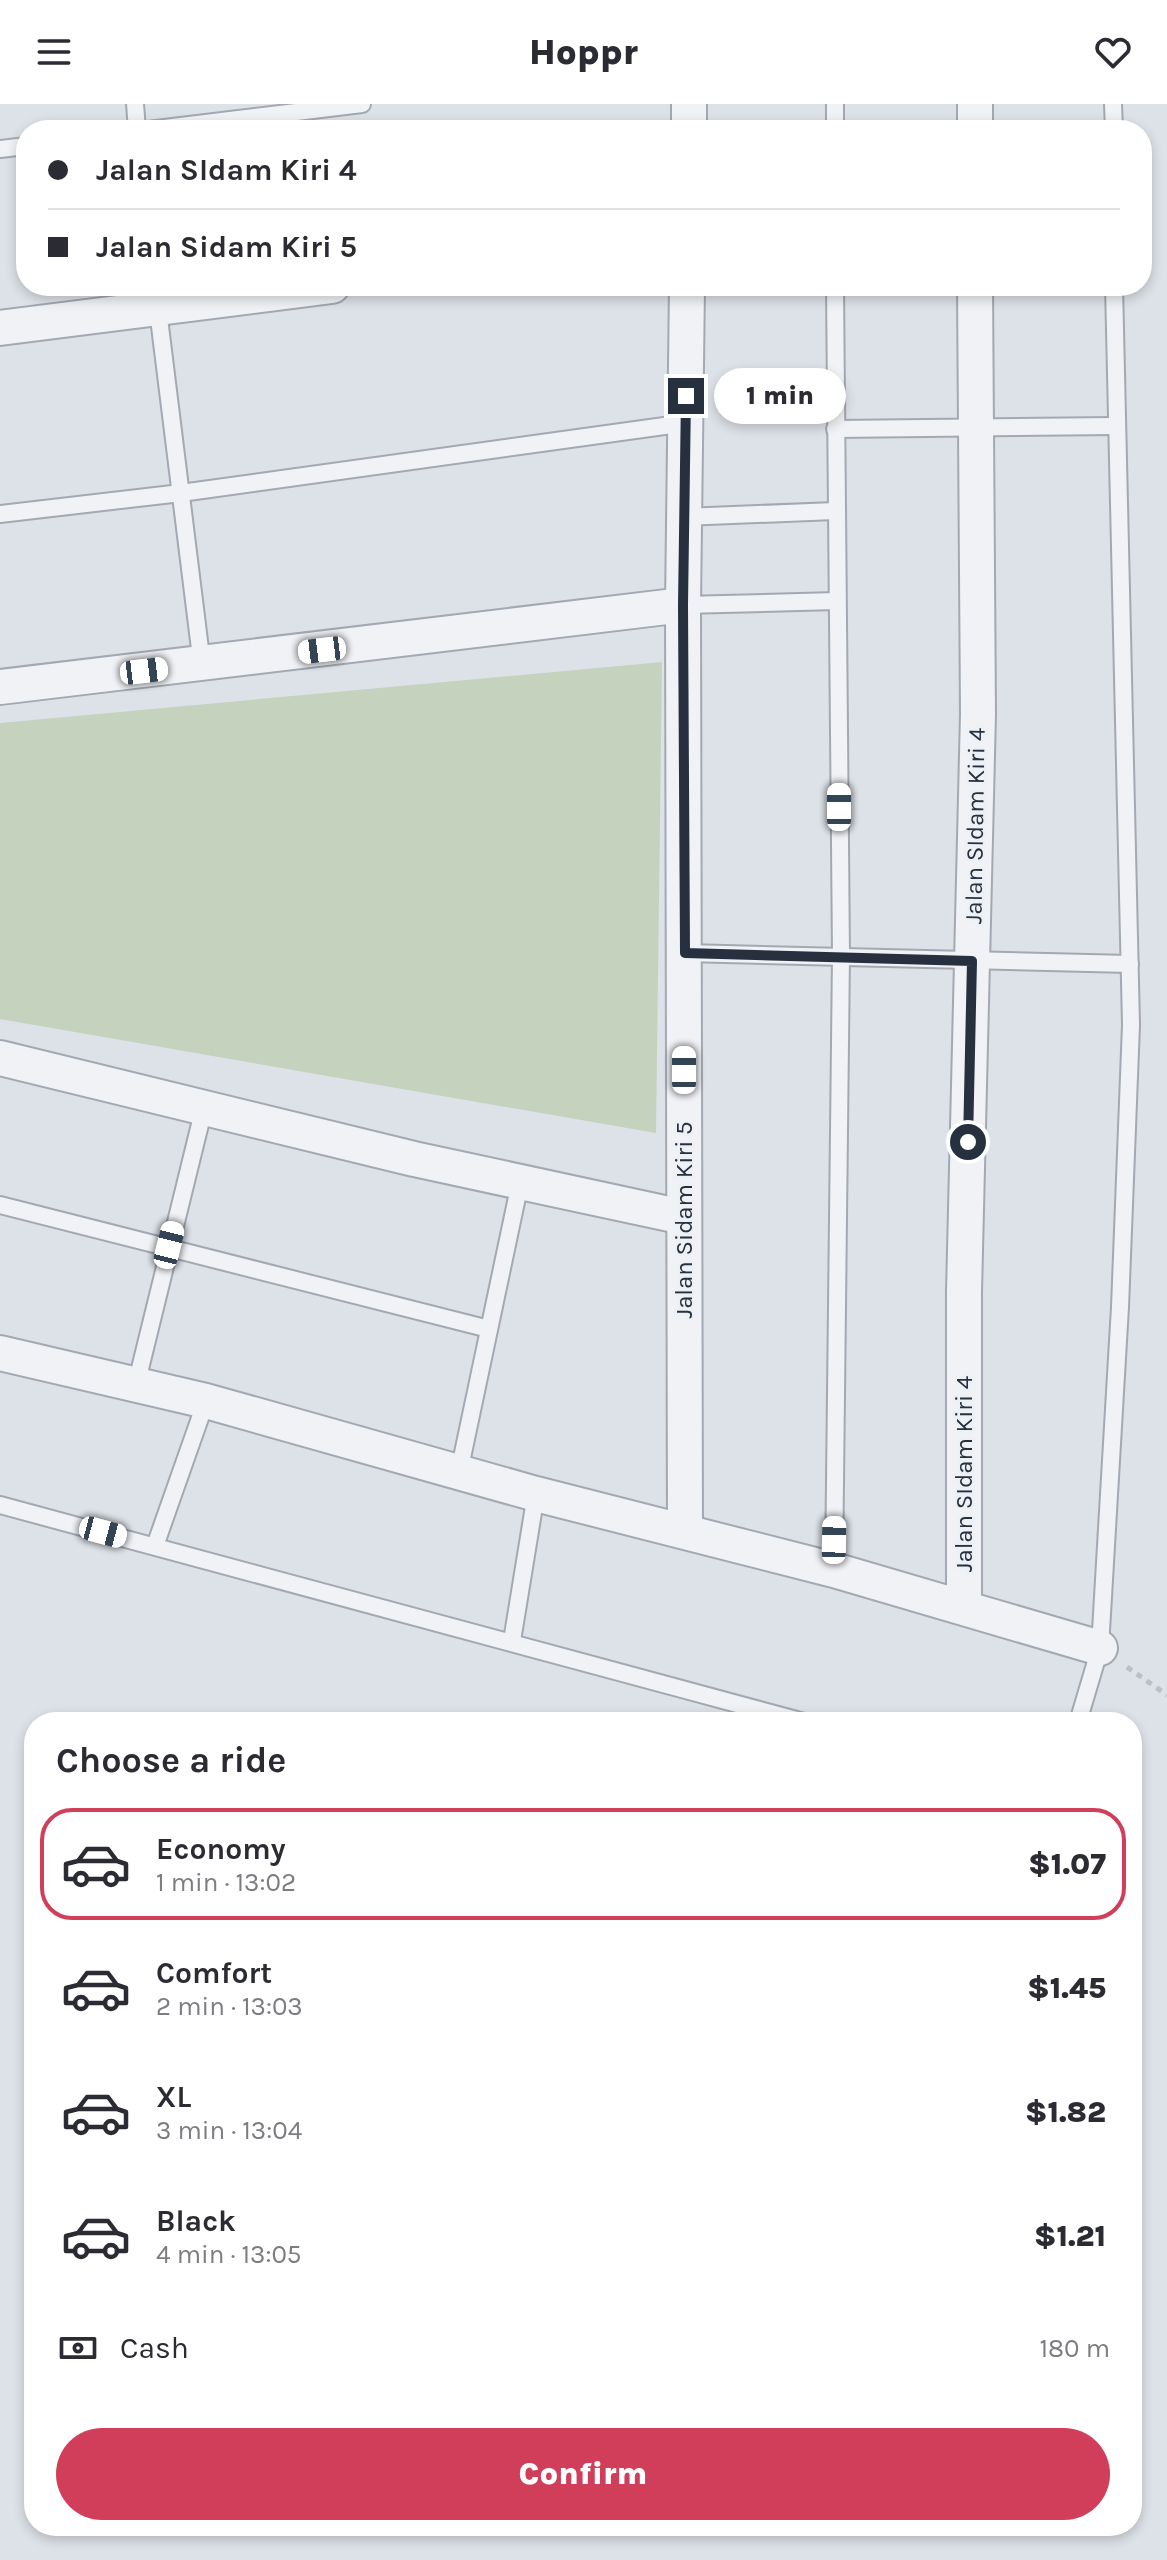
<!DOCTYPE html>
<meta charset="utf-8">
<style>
body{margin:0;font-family:Karla,sans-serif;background:#f7f7f7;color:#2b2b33;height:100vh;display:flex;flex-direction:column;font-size:30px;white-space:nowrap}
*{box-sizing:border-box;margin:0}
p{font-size:26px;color:#7c7c81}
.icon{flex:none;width:44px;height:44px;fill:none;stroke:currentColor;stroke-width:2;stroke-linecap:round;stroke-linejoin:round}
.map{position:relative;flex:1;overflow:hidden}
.side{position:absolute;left:24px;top:1608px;width:1118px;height:824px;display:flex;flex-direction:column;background:#fff;border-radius:32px;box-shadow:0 4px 12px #0003}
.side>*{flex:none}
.guide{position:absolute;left:16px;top:16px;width:1136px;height:176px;border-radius:32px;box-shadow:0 4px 12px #0003;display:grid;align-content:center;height:176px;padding:0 32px;background:#fff}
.end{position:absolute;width:36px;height:36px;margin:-18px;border:10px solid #26303e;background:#fff;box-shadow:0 0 0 4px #fff}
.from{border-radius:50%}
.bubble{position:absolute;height:56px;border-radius:28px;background:#fff;box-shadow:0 4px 12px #0003;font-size:26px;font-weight:800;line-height:56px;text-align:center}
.car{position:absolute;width:24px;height:48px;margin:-24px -12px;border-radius:10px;box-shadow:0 0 6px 2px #0007;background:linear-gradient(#fff 24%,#345 0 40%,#fff 0 76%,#345 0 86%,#fff 0)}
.guide b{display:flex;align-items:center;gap:28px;height:76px;font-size:30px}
.guide b+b{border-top:2px solid #e1e1e2}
.guide i{width:20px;height:20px;background:#2b2b33}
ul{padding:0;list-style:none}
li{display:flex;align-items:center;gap:24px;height:112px;margin:0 16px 12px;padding:0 16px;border:4px solid transparent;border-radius:32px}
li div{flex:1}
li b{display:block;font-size:30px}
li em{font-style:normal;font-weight:800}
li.active{border-color:#d13e5a}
li>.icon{width:72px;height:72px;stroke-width:1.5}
h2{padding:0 32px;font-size:36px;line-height:96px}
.pay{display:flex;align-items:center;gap:20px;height:88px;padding:0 32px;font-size:30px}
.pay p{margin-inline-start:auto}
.action{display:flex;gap:16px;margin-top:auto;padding:16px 32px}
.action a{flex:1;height:92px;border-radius:48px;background:#d13e5a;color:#fff;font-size:32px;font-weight:800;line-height:92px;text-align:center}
header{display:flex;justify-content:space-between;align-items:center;height:104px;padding:0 32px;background:#fff;font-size:36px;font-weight:800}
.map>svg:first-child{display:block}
.green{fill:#c4d2be}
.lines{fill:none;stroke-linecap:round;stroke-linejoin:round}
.service-casing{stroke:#a2a9b2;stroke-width:20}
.minor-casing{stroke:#a2a9b2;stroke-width:38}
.path{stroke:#bbc0c6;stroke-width:5;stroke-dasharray:6 6;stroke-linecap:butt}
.service{stroke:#f0f2f6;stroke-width:16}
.minor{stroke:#f0f2f6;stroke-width:34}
.route{stroke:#26303e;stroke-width:10}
.labels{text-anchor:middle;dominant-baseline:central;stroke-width:6;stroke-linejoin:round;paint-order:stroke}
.street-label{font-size:24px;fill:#26303e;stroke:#edf1f5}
</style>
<header><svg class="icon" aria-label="menu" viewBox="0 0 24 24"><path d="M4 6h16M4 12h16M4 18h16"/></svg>Hoppr<svg class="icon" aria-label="heart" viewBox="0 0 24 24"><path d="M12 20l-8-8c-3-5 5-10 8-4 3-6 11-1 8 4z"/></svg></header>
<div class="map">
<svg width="1167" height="2456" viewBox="0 0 1167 2456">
<rect width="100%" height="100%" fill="#dde2e8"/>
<polygon class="green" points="662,558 656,1029 0,915 0,619"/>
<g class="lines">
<g class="service-casing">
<g id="service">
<polyline points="135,0 137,26"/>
<polyline points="1113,0 1114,26"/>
<polyline points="148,26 362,0"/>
<polyline points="835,26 835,0"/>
<polyline points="0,45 26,42"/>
<polyline points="155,182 202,561"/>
<polyline points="835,325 1115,322"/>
<polyline points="0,410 181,389 686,319"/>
<polyline points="683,413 835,407"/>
<polyline points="683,501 837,497"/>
<polyline points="685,849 1130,860"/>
<polyline points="0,1101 489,1225"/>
<polyline points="136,1281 204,1004"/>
<polyline points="459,1368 520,1079"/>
<polyline points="0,1401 804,1618"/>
<polyline points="155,1442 206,1297"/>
<polyline points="834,1466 841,851 835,182"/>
<polyline points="512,1537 536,1390"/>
<polyline points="1078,1618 1100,1544 1120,1203 1131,921 1114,182"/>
</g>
</g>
<g class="minor-casing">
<g id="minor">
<polyline points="689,26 689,0"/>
<polyline points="975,26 975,0"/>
<polyline points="0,224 332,182"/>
<polyline points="0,583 683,501"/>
<polyline points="0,954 414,1055 683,1113"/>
<polyline points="0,1249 206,1297 536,1390 834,1466 1100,1544"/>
<polyline points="685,1426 683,501 687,182"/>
<polyline points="964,1502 964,1188 978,610 975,182"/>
</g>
</g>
<polyline class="path" points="1127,1563 1167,1591"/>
<use href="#service" class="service"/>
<use href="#minor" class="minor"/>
</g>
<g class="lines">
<polyline class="route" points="686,292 683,501 685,849 972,857 968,1038"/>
</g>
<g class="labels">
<g class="street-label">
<text transform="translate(975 722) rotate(-89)">Jalan SIdam Kiri 4</text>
<text transform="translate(684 1116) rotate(-90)">Jalan Sidam Kiri 5</text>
<text transform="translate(964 1370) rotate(-90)">Jalan SIdam Kiri 4</text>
</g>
</g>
</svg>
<i class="end from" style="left:968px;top:1038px"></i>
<i class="end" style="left:686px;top:292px"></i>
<div class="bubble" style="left:714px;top:264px;width:132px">1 min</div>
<i class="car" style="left:322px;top:546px;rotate:263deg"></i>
<i class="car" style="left:144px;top:567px;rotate:83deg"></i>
<i class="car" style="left:839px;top:703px;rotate:0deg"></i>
<i class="car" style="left:684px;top:966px;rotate:0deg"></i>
<i class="car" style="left:169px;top:1141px;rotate:14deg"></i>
<i class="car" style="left:103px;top:1428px;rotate:105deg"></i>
<i class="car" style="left:834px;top:1436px;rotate:1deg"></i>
<div class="guide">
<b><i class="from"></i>Jalan SIdam Kiri 4</b>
<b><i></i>Jalan Sidam Kiri 5</b>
</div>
<section class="side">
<h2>Choose a ride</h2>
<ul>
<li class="active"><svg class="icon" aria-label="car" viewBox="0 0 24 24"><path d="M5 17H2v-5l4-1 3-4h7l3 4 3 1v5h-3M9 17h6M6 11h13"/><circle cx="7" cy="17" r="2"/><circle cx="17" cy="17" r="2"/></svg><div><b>Economy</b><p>1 min · 13:02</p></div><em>$1.07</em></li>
<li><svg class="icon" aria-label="car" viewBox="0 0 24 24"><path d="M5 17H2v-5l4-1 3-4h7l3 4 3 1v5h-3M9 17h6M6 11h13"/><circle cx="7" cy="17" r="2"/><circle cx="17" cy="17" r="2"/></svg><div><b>Comfort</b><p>2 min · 13:03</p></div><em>$1.45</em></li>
<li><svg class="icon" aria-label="car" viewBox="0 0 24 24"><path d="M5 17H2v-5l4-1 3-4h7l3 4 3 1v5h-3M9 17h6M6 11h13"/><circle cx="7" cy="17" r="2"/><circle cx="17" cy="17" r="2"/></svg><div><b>XL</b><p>3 min · 13:04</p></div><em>$1.82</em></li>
<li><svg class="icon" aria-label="car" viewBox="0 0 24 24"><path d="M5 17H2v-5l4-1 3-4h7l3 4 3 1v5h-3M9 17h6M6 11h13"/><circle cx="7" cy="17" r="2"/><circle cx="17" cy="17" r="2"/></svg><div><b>Black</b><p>4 min · 13:05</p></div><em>$1.21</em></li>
</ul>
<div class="pay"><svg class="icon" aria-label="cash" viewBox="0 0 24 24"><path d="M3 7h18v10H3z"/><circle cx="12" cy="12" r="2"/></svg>Cash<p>180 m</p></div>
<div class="action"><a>Confirm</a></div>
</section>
</div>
